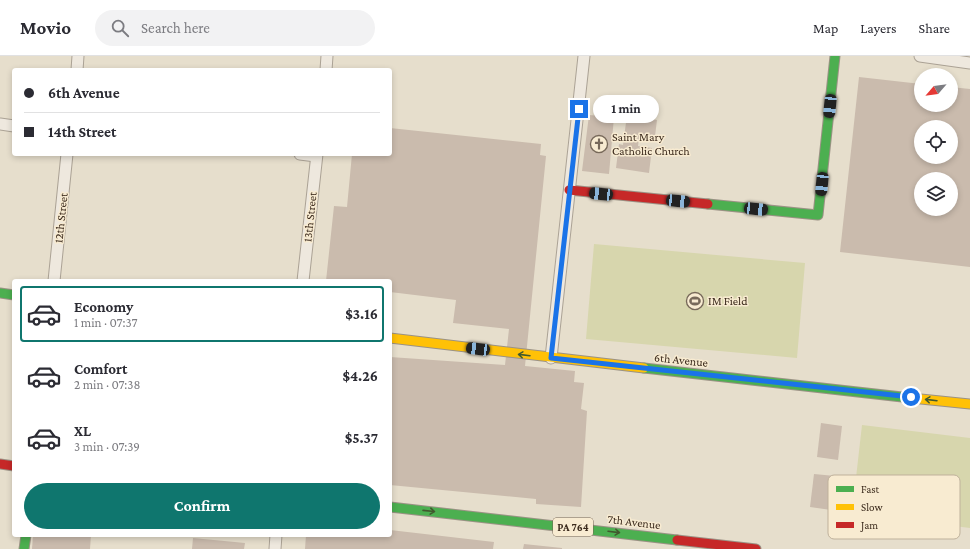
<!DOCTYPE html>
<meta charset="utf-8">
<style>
body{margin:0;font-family:"Crimson Pro",serif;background:#f2f2f3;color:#2b2b33;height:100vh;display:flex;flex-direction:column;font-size:15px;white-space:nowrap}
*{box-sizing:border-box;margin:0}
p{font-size:13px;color:#7c7c81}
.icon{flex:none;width:22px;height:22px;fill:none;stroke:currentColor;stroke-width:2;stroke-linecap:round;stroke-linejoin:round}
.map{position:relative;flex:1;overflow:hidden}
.details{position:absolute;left:12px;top:223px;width:380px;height:258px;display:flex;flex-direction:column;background:#fff;border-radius:4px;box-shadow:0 2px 6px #0003}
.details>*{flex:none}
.guide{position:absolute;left:12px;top:12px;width:380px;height:88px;border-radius:4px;box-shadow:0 2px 6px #0003;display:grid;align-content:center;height:88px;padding:0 12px;background:#fff}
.needle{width:26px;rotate:242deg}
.buttons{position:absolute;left:914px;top:12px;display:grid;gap:8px}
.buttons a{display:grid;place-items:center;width:44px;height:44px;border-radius:50%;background:#fff;box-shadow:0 2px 6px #0003;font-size:20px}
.end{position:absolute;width:18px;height:18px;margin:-9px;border:5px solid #1a73e8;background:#fff;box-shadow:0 0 0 2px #fff}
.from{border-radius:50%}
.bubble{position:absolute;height:28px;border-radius:14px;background:#fff;box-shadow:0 2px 6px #0003;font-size:13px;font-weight:700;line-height:28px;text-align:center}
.car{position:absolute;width:12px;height:24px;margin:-12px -6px;border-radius:5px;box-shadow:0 0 3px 1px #0007;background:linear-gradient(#222 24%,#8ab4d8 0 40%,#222 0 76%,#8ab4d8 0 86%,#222 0)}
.guide b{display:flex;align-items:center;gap:14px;height:38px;font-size:15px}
.guide b+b{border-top:1px solid #e1e1e2}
.guide i{width:10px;height:10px;background:#2b2b33}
ul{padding:7px 0 0;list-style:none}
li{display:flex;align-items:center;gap:12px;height:56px;margin:0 8px 6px;padding:0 4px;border:2px solid transparent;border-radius:4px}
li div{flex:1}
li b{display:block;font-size:15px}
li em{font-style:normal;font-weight:700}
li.on{border-color:#0f766e}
li>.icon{width:36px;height:36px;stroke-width:1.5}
.action{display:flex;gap:8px;margin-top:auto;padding:8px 12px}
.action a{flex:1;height:46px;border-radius:24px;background:#0f766e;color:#fff;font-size:16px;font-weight:700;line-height:46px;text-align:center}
header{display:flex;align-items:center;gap:24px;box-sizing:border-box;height:56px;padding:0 20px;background:#fff;border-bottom:1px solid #e1e1e2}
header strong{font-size:19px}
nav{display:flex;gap:22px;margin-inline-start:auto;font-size:14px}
.search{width:280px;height:36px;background:#f2f2f3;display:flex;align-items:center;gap:10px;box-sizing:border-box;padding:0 14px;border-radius:22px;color:#7c7c81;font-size:15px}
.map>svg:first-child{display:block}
.green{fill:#d7d6ad}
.building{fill:#cabbad;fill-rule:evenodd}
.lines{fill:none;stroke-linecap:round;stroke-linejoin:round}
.street-casing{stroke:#aba295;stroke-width:13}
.fast-casing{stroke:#9b9285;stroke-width:11}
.slow-casing{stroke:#9b9285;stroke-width:11}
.jam-casing{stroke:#9b9285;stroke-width:11}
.street{stroke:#eee8de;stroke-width:11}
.fast{stroke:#4caf50;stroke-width:9}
.slow{stroke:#ffc107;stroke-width:9}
.jam{stroke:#c62828;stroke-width:9}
.oneway{stroke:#41592e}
.route{stroke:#1a73e8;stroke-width:5}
.labels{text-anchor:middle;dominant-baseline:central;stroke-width:3;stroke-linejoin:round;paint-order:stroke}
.shield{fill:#f8ebd1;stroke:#746452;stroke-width:1}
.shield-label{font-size:11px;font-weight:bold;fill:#3b2a1c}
.poi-label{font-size:12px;fill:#3b2a1c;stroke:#f8ebd1;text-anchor:start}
.street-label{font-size:12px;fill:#3b2a1c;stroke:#f8ebd1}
.key{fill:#f8ebd1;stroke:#bfb19b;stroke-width:1}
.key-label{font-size:11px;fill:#3b2a1c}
</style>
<header>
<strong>Movio</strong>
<div class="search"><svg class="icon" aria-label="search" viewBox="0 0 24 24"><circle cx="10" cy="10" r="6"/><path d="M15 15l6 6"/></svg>Search here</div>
<nav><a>Map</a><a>Layers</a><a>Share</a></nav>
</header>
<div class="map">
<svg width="970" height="493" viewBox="0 0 970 493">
<rect width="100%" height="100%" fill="#e6decc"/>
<g class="green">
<polygon points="594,188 805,207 797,302 586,283"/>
<polygon points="862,369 970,382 970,472 852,457"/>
</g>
<g class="building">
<path d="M859 21 921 28V49H951V31L970 33V211L840 196ZM921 71H951V101H921ZM921 123H951V153H921Z"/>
<polygon points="589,59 614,61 609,118 582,115"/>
<polygon points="627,59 657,64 655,80 648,79 648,83 639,82 638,90 652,92 649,117 616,112 619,88 623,89"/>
<polygon points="390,72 541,88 540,99 546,100 525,310 575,315 574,326 584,327 581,353 587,355 581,451 536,448 536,443 390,429 390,301 505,309 509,273 453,267 456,244 390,236 390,225 326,225 334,150 347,151 352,98 390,98"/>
<polygon points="821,367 842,370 838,404 817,401"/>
<polygon points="814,418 835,420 831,454 810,451"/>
<polygon points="390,474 494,486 493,493 305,493 306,479 390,479"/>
<polygon points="33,479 91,479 90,493 32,493"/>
<polygon points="193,482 245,487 244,493 192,493"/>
<polygon points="524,488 562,492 562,493 523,493"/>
</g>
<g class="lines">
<g class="street-casing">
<g id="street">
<polyline points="920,0 970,7"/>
<polyline points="77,14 78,0"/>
<polyline points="326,14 327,0"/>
<polyline points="0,68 14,70"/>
<polyline points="300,98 316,100"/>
<polyline points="54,225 67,98"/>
<polyline points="303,225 317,98"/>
<polyline points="551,302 584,0"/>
<polyline points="275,493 276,479"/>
</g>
</g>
<g class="fast-casing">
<g id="fast">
<polyline points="708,148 818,159 835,0"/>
<polyline points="0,237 14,239"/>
<polyline points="644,312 911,342"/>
<polyline points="390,451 677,484"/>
<polyline points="24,493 26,479"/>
</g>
</g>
<g class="slow-casing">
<g id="slow">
<polyline points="390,282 644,312"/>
<polyline points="911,342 970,348"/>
</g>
</g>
<g class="jam-casing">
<g id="jam">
<polyline points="569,134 708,148"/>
<polyline points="0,408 14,410"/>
<polyline points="677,484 756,493"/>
</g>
</g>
<use href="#street" class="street"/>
<use href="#fast" class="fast"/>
<use href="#slow" class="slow"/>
<use href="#jam" class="jam"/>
</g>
<defs><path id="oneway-shaft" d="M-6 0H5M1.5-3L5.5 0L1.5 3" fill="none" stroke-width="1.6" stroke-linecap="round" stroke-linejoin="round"/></defs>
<g class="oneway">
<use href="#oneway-shaft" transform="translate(524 299) rotate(-173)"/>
<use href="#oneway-shaft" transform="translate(931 344) rotate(-173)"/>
<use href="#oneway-shaft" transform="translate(429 455) rotate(6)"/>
<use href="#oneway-shaft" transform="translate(614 476) rotate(7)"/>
</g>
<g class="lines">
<polyline class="route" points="579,53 551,302 911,341"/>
</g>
<defs>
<g id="church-ring" transform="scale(0.9)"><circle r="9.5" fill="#f8ebd1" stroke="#77695a" stroke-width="1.5"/><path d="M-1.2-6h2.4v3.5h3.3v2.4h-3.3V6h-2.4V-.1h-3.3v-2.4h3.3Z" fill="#77695a"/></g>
<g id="stadium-ring" transform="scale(0.9)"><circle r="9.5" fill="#f8ebd1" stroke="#77695a" stroke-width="1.5"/><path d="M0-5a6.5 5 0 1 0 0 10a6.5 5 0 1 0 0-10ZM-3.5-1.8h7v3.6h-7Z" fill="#77695a"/></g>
</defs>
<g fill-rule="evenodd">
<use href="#church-ring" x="599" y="88"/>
<use href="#stadium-ring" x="695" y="245"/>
</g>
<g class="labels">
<rect class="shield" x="553" y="462" width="40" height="18" rx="3"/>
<g class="shield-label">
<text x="573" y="471">PA 764</text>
</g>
<g class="poi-label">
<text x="612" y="81">Saint Mary<tspan x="612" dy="14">Catholic Church</tspan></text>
<text x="708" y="245">IM Field</text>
</g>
<g class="street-label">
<text transform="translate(310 161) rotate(-84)">13th Street</text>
<text transform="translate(61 162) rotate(-84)">12th Street</text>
<text transform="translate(681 304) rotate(6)">6th Avenue</text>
<text transform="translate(634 466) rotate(7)">7th Avenue</text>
</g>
</g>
<rect x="828" y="419" width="132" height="64" rx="6" class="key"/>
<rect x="836" y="430" width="18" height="6" fill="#4caf50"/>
<rect x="836" y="448" width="18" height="6" fill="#ffc107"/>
<rect x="836" y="466" width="18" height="6" fill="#c62828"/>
<g class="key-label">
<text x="861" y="437">Fast</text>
<text x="861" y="455">Slow</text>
<text x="861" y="473">Jam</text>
</g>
</svg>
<div class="buttons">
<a><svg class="needle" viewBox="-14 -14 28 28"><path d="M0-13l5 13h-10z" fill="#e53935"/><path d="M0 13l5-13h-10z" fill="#7c7c81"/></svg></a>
<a><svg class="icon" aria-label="locate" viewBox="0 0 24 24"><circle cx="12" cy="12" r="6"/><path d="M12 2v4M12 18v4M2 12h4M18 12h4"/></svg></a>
<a><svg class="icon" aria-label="layers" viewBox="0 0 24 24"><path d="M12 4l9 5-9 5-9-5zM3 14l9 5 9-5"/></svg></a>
</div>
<i class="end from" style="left:911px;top:341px"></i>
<i class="end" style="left:579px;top:53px"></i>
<div class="bubble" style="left:593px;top:39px;width:66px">1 min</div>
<i class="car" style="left:830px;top:50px;rotate:186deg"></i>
<i class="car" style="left:822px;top:128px;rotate:186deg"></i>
<i class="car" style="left:601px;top:138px;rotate:276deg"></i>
<i class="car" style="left:678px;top:145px;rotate:96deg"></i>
<i class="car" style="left:756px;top:153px;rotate:96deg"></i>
<i class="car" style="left:478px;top:293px;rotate:277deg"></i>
<div class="guide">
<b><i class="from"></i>6th Avenue</b>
<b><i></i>14th Street</b>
</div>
<section class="details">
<ul>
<li class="on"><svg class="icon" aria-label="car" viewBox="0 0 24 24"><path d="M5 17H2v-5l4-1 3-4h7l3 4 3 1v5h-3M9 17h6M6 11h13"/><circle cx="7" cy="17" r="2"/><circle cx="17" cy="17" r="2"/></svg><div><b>Economy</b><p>1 min · 07:37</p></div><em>$3.16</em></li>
<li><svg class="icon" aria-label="car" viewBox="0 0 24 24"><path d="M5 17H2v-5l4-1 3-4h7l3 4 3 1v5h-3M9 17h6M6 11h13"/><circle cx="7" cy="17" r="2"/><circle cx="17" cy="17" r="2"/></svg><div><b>Comfort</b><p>2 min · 07:38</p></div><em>$4.26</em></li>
<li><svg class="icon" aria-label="car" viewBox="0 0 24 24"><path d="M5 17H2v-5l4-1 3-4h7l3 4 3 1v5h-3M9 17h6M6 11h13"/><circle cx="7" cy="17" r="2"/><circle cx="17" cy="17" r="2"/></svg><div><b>XL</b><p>3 min · 07:39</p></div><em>$5.37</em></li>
</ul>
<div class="action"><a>Confirm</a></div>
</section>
</div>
